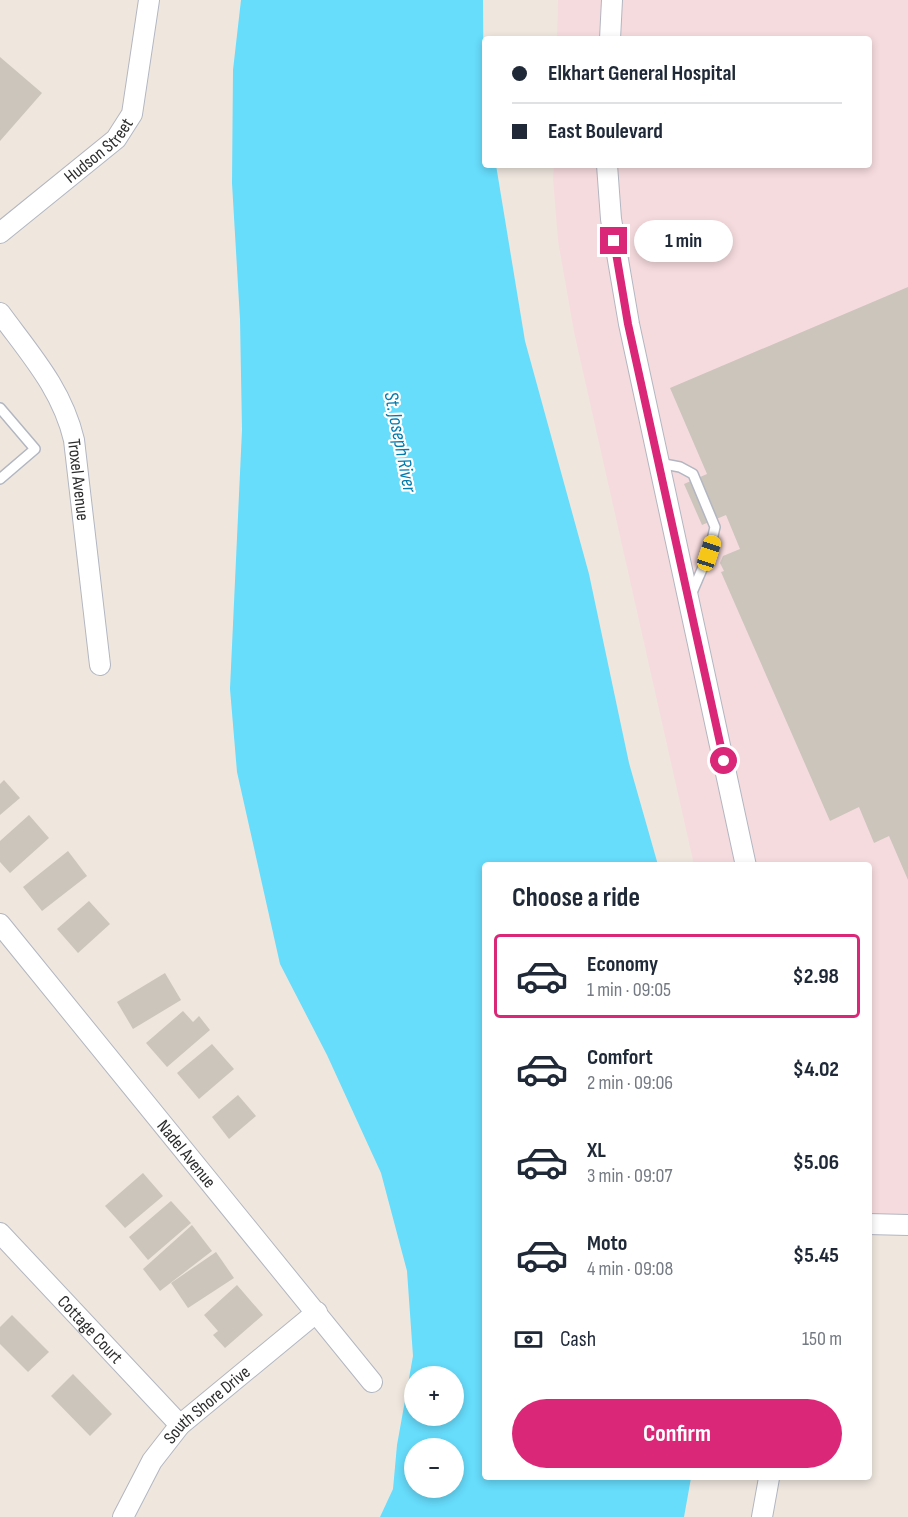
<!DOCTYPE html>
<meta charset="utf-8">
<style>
body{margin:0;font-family:"Sofia Sans Condensed",sans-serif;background:#f6f6f7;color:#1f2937;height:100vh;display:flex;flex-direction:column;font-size:22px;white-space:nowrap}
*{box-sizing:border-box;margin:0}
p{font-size:20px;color:#747a83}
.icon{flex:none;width:33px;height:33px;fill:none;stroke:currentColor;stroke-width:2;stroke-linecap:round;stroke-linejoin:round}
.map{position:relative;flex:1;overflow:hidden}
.panel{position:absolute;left:482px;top:862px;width:390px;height:618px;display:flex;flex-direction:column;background:#fff;border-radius:6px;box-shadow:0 3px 9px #0003}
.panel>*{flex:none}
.banner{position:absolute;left:482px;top:36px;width:390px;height:132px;border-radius:6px;box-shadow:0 3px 9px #0003;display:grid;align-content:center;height:132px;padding:0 30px;background:#fff}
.tools{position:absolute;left:404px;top:1366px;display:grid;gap:12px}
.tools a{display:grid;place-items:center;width:60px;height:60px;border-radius:50%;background:#fff;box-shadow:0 3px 9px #0003;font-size:30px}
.end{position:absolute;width:27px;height:27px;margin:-14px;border:8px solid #db2777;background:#fff;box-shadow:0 0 0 3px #fff}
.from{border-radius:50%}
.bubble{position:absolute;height:42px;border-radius:21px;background:#fff;box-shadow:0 3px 9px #0003;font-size:20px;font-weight:700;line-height:42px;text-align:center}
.car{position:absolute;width:18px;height:36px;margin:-18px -9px;border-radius:8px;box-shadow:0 0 4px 2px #0007;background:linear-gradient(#f5c518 24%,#345 0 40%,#f5c518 0 76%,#345 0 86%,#f5c518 0)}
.banner b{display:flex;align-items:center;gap:21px;height:57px;font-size:22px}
.banner b+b{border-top:2px solid #e0e1e3}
.banner i{width:15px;height:15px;background:#1f2937}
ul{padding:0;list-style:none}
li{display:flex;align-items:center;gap:18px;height:84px;margin:0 12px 9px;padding:0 18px;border:3px solid transparent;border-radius:6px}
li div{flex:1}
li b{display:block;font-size:22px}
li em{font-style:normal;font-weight:700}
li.current{border-color:#db2777}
li>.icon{width:54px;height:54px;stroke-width:1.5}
h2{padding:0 30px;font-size:27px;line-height:72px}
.pay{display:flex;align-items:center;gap:15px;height:66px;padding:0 30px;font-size:22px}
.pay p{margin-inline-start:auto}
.cta{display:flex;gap:12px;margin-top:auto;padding:12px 30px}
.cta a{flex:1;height:69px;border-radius:36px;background:#db2777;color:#fff;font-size:24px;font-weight:700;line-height:69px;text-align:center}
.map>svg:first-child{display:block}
.medical{fill:#f6dbde}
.water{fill:#67dcfb;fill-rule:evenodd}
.building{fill:#cbc5bc}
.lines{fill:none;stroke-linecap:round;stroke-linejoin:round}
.lane-casing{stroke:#b2b6c1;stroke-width:12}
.street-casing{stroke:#b2b6c1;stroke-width:22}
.lane{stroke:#fff;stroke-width:9}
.street{stroke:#fff;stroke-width:20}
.route{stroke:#db2777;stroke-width:8}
.labels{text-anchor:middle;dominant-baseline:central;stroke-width:4.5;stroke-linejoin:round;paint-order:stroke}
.street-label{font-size:18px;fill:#2d2d2d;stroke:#fff}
.water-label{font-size:20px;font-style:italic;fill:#007bad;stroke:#fff}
</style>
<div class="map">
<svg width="908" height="1517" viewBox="0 0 908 1517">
<rect width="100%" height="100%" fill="#efe7de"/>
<polygon class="medical" points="558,0 908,0 908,1225 869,1223 868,866 694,865 574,332 558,241 553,179 554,165 868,165 868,39 557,39"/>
<path class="water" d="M241 0H483L484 165H496L525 341 589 574 629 763 658 865 484 866V1478H691L684 1517H380L393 1489 397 1445 413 1356 407 1271 381 1173 327 1055 280 964 237 772 230 689 242 430 240 319 232 183 233 70ZM414 1377H453V1416H414ZM414 1449H453V1488H414Z"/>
<g class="building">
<polygon points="0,57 42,93 0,141"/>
<polygon points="908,287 908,880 889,836 874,843 859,807 830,821 721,572 724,571 720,563 723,556 740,549 726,515 702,525 684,484 707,474 670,388"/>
<polygon points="4,780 20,798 0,815 0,784"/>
<polygon points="29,815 49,838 10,873 0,862 0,841"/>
<polygon points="68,851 87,876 42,911 23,887"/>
<polygon points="89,901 110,924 78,953 57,929"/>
<polygon points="165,973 181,1000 133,1029 117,1002"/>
<polygon points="183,1011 193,1022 199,1016 210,1030 167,1067 146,1043"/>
<polygon points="212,1044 234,1069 199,1099 177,1073"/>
<polygon points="238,1095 256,1116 229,1139 212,1117"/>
<polygon points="143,1173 163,1196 125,1228 105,1206"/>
<polygon points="171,1201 191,1223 148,1260 129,1237"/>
<polygon points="192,1225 212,1251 160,1291 143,1269"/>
<polygon points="216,1252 234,1278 188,1308 171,1283"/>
<polygon points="237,1285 263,1315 225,1348 213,1335 218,1331 204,1315"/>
<polygon points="12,1315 49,1352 28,1372 0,1344 0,1327"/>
<polygon points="73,1374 112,1414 90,1436 51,1396"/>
</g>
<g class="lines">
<g class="lane-casing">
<g id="lane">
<polyline points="0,408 35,449 0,479"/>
<polyline points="659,463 680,467 693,474 715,527 709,553 691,595"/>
</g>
</g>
<g class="street-casing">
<g id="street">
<polyline points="610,39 612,0"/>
<polyline points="607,165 611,219 629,324 746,866"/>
<path id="s1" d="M0 233 116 139 132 114 149 0"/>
<path id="s2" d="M0 313C30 354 62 389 74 440L100 665"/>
<path id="s3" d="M0 924 372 1382"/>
<polyline points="868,1224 908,1225"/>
<path id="s4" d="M0 1233 180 1425"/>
<path id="s5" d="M123 1517 152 1461 180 1425 317 1312"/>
<polyline points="762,1517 769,1478"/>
</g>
</g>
<use href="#lane" class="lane"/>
<use href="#street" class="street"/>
</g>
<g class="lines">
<polyline class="route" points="614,241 628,324 724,761"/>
</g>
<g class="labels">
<g class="street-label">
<text stroke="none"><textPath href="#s1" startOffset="129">Hudson Street</textPath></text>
<text stroke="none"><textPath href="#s2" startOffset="188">Troxel Avenue</textPath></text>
<text stroke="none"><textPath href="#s3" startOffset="296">Nadel Avenue</textPath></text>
<text stroke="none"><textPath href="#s4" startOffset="132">Cottage Court</textPath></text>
<text stroke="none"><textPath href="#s5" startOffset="142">South Shore Drive</textPath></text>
</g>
<g class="water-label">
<text transform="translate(400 442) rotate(79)">St. Joseph River</text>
</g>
</g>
</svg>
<div class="tools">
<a>+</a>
<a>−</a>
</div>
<i class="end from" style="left:724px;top:761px"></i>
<i class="end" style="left:614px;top:241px"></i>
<div class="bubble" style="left:634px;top:220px;width:99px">1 min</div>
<i class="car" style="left:709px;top:553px;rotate:18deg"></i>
<div class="banner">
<b><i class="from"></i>Elkhart General Hospital</b>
<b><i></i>East Boulevard</b>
</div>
<section class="panel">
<h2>Choose a ride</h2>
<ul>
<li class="current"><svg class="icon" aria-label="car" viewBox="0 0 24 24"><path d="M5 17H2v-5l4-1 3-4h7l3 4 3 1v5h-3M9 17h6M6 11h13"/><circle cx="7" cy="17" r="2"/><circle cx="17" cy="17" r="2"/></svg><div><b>Economy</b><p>1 min · 09:05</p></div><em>$2.98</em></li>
<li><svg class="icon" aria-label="car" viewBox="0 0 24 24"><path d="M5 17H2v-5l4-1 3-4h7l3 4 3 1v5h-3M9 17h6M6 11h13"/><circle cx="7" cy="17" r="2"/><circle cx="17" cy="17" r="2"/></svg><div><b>Comfort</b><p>2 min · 09:06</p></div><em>$4.02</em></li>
<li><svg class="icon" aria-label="car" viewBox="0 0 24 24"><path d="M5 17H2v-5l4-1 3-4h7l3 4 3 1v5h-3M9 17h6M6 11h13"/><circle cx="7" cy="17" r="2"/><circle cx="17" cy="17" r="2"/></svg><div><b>XL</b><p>3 min · 09:07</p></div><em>$5.06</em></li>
<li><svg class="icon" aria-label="car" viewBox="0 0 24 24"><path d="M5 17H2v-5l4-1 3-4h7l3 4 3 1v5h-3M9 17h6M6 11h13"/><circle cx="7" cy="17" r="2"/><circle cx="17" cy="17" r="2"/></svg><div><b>Moto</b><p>4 min · 09:08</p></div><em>$5.45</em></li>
</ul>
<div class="pay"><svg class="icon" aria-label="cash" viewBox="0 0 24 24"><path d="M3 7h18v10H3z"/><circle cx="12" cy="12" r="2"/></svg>Cash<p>150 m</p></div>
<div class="cta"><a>Confirm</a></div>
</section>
</div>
